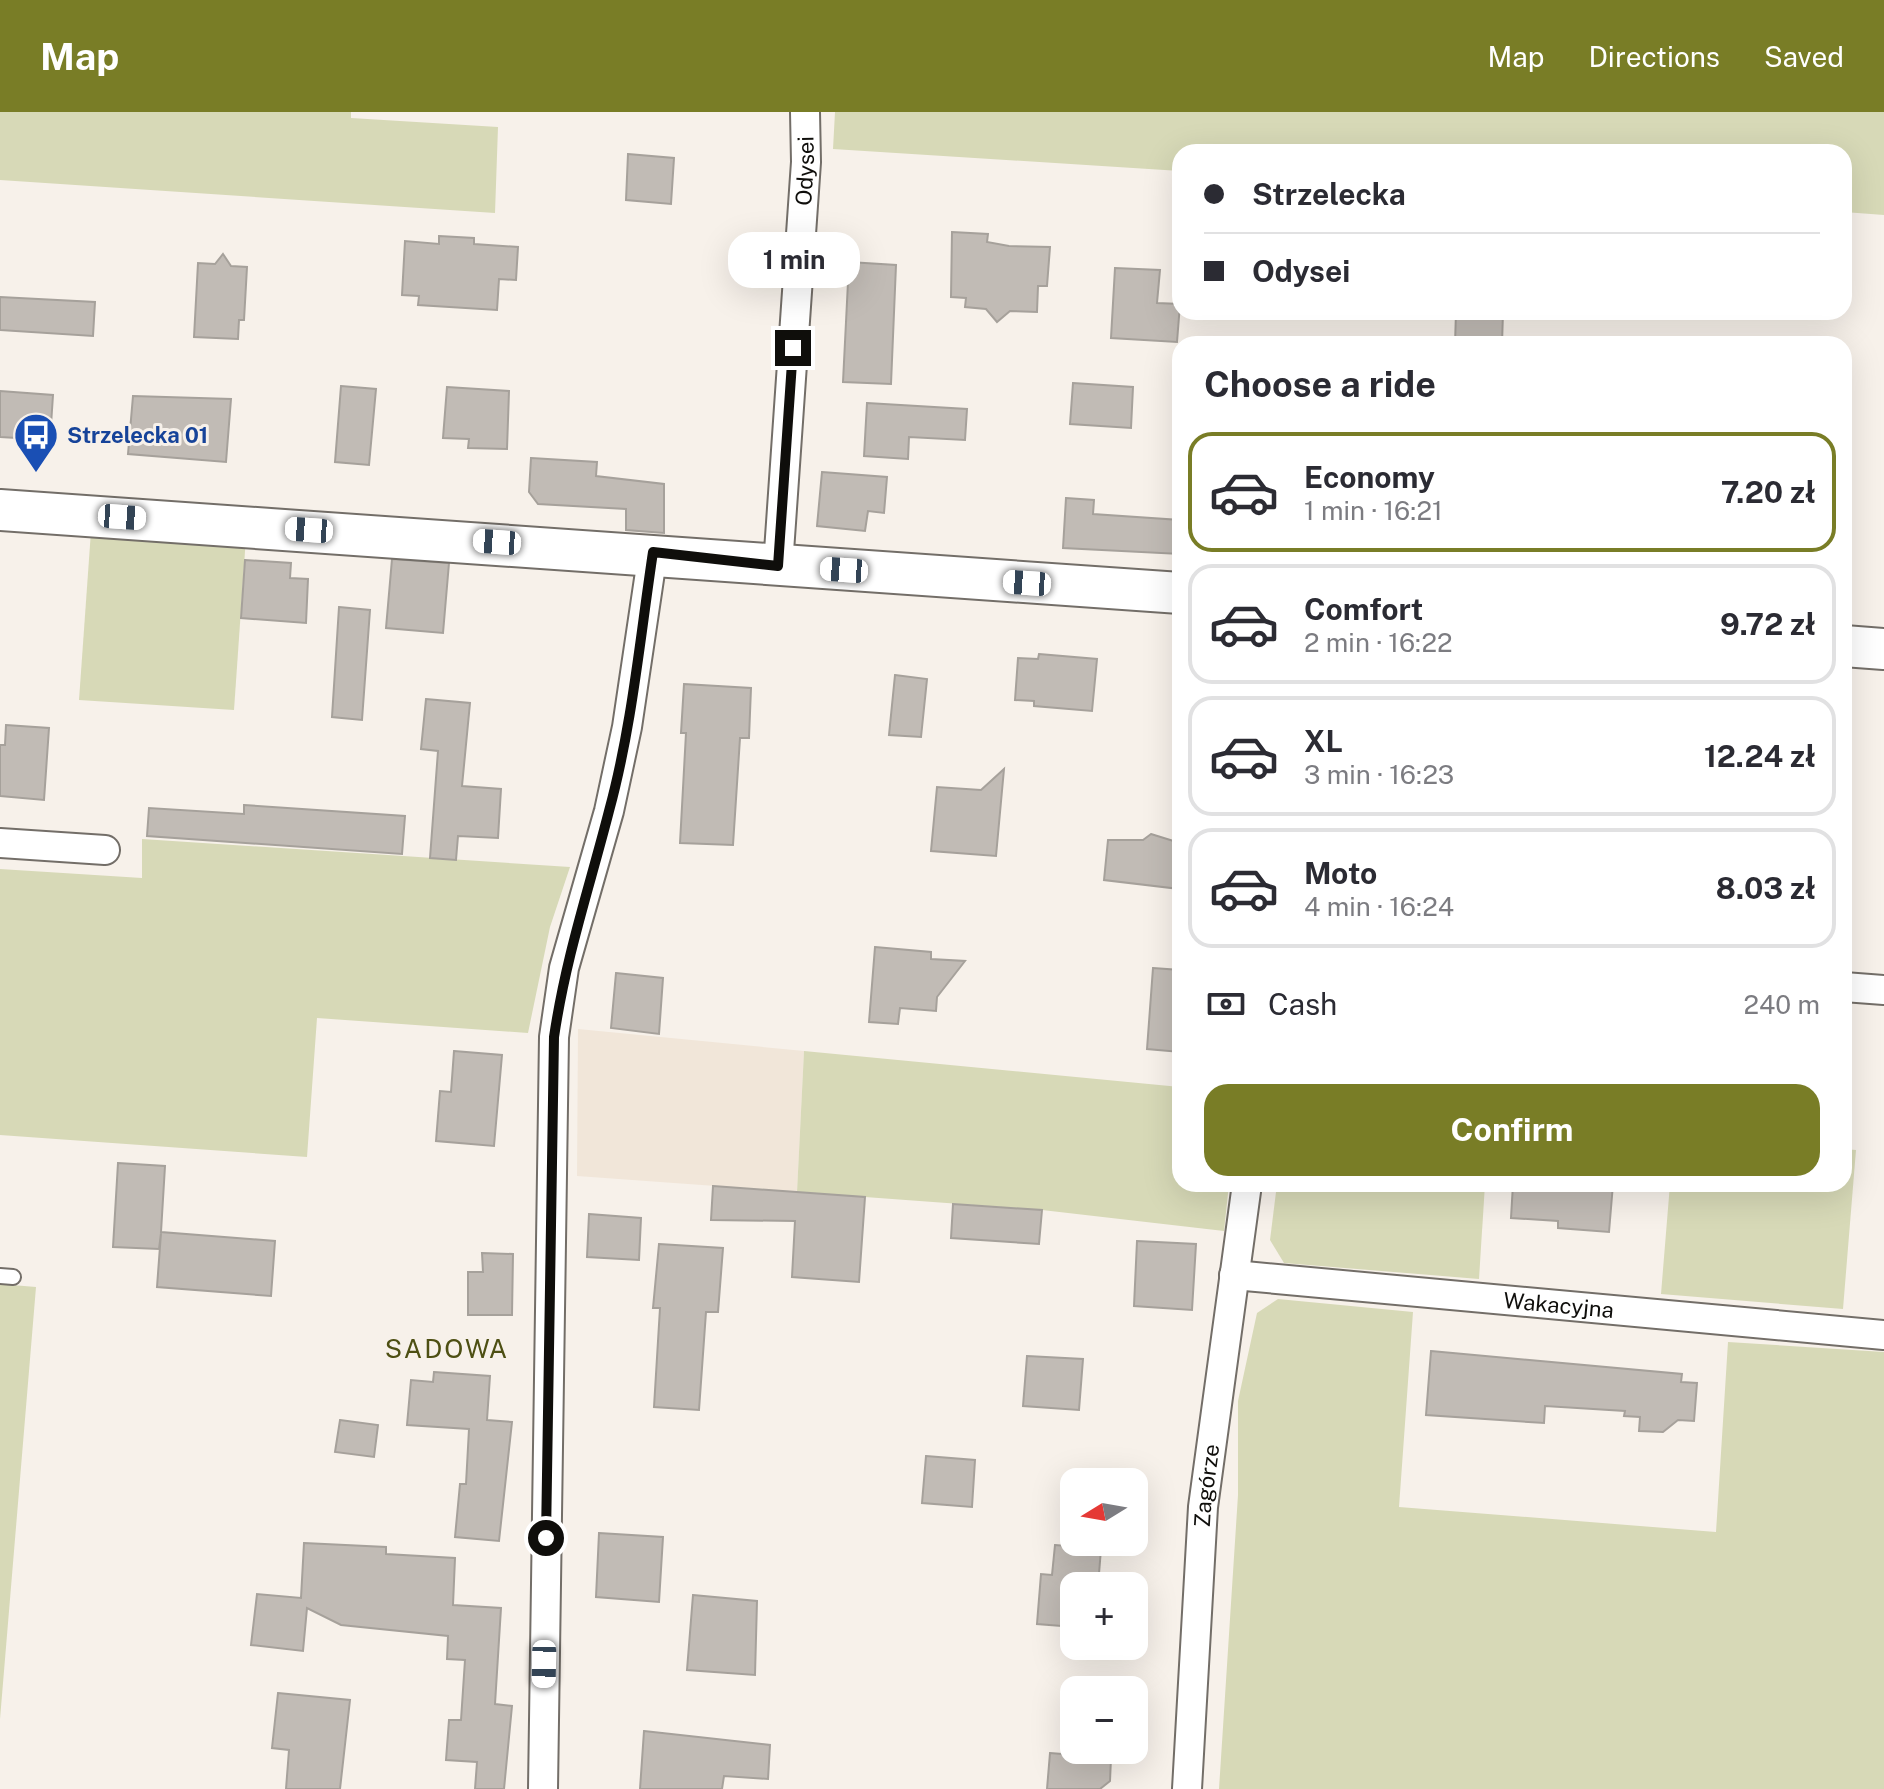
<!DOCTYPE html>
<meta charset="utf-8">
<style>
body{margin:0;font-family:"Public Sans",sans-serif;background:#f2f2f3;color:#2b2b33;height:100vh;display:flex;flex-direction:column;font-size:30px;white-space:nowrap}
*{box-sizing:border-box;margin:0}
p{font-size:26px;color:#7c7c81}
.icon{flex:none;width:44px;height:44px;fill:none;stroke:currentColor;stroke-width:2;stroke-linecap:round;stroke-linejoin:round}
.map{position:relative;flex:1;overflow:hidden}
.drawer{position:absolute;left:1172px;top:224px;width:680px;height:856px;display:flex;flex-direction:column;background:#fff;border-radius:24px;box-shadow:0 8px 32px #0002}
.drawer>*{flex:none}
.guide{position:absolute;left:1172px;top:32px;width:680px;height:176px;border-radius:24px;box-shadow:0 8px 32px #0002;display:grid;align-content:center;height:176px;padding:0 32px;background:#fff}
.needle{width:52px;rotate:259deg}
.tools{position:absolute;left:1060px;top:1356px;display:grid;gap:16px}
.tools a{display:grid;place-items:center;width:88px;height:88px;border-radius:16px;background:#fff;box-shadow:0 8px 32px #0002;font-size:40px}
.end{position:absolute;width:36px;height:36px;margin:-18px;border:10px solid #0f0e0b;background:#fff;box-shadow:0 0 0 4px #fff}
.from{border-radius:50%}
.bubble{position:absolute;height:56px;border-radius:24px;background:#fff;box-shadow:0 8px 32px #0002;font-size:26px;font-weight:700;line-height:56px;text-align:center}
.car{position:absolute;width:24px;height:48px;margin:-24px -12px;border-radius:10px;box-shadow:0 0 6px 2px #0007;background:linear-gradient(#fff 24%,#345 0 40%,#fff 0 76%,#345 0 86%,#fff 0)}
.guide b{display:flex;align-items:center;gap:28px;height:76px;font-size:30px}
.guide b+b{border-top:2px solid #e1e1e2}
.guide i{width:20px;height:20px;background:#2b2b33}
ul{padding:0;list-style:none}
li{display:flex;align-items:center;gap:24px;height:120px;margin:0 16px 12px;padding:0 16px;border:4px solid #e1e1e2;border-radius:24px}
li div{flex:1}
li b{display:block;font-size:30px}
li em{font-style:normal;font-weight:700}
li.active{border-color:#797d26}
li>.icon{width:72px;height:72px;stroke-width:1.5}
h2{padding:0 32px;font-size:36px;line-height:96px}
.pay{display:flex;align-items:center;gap:20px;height:88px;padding:0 32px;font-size:30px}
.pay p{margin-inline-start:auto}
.button{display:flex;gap:16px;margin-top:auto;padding:16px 32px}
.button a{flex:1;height:92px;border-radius:24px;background:#797d26;color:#fff;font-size:32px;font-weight:700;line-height:92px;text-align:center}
header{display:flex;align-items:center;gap:48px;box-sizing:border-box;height:112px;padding:0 40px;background:#797d26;color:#fff}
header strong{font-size:38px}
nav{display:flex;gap:44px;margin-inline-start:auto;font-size:28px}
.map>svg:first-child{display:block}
.built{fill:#f1e6d9}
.green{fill:#d7d9b7}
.building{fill:#c1bbb5;stroke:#a6a19b;stroke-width:2}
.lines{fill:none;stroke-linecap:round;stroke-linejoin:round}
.lane-casing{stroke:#736e68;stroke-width:18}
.street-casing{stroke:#736e68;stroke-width:32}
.secondary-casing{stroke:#736e68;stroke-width:44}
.lane{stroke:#fff;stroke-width:14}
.street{stroke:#fff;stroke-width:28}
.secondary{stroke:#fff;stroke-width:40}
.route{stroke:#0f0e0b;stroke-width:10}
.labels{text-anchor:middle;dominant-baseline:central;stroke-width:6;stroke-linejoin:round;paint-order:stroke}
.street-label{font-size:22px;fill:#0f0e0b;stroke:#f7f1ea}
.transit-label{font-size:22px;font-weight:bold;fill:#164399;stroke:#f7f1ea;text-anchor:start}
.quarter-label{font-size:26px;letter-spacing:2px;fill:#4d4f13;stroke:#f7f1ea}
</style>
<header>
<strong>Map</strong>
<nav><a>Map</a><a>Directions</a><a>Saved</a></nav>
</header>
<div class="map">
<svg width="1884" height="1677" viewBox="0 0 1884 1677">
<rect width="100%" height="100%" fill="#f7f1ea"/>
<polygon class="built" points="578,917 804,939 797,1080 577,1064"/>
<g class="green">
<polygon points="0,0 351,0 351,6 498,15 495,101 0,68"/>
<polygon points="835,0 1884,0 1884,103 1844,100 1844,40 1180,40 1180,59 833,37"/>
<polygon points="91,419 246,425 234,598 79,588"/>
<polygon points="142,727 570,755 550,815 528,921 317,906 307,1045 0,1023 0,757 142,766"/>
<polygon points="804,939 1180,975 1180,1072 1229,1072 1224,1119 1042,1098 797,1080"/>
<polygon points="1844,1037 1856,1038 1843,1197 1661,1182 1670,1072 1844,1072"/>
<polygon points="1277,1072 1485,1072 1479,1167 1284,1151 1270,1128"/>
<polygon points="0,1172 36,1175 0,1607"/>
<polygon points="1278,1187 1413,1200 1399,1395 1716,1420 1728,1230 1884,1240 1884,1677 1219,1677 1238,1383 1238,1289 1257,1201"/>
</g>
<g class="building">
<polygon points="628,42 674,46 671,92 626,88"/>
<polygon points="952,120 988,122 987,130 1009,134 1050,135 1047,174 1038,174 1037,200 1010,199 997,210 986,197 965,195 966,186 951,185"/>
<polygon points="439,124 474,126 474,132 518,135 516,168 499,167 497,198 418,193 419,184 402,183 405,129 439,132"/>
<polygon points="223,142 231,154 247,155 244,208 239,208 238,227 194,225 198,151 215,152"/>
<polygon points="849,150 896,153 891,272 843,270"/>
<polygon points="1115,156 1160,158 1157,191 1180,192 1177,230 1111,226"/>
<polygon points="0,185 95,190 93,224 0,218"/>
<polygon points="1456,200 1503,200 1502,232 1455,232"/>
<polygon points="1073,271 1133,275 1131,316 1070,312"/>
<polygon points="341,274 376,277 369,353 335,350"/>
<polygon points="447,275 509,279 507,337 468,336 469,327 443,326"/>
<polygon points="0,279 53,283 50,328 0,325"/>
<polygon points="133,284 231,287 226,350 128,342"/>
<polygon points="867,291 967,297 965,328 909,325 908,347 864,344"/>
<polygon points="531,346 597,350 596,364 664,372 664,421 626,418 626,397 538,392 529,380"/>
<polygon points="822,360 887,365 884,401 868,399 865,419 817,414"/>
<polygon points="1066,386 1094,388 1093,402 1180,408 1180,442 1063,436"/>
<polygon points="392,447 449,451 443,521 386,516"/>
<polygon points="245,448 291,451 290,466 308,467 306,511 241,506"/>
<polygon points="339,495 370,498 362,608 332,605"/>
<polygon points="1039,542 1097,547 1092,599 1034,594 1034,589 1015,588 1018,546 1038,547"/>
<polygon points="895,563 927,567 921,625 889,623"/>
<polygon points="684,572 751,576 749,626 740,626 733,733 680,731 686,621 681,621"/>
<polygon points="426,587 470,591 462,674 501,677 498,726 458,724 456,748 430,746 438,639 421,637"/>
<polygon points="6,613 49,616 44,688 0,684 0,633 5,633"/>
<polygon points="1004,657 996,744 931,739 937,675 981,678"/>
<polygon points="244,693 405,704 402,742 147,724 149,696 244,702"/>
<polygon points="1151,722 1180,731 1180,777 1104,768 1108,728 1143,728"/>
<polygon points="875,835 931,840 931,847 965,849 937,885 936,899 900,896 898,912 869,910"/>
<polygon points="1153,856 1180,858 1180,940 1147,937"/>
<polygon points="616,861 663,866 659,922 611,916"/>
<polygon points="454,939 502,943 494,1034 436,1029 440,979 451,980"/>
<polygon points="118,1051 165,1054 161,1120 275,1129 271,1184 157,1175 161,1121 159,1137 113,1135"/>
<polygon points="1513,1072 1613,1072 1609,1120 1558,1116 1558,1109 1511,1106"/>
<polygon points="713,1074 865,1085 859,1170 792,1165 795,1109 711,1108"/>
<polygon points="953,1092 1042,1098 1039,1132 951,1126"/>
<polygon points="589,1102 641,1106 639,1148 587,1145"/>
<polygon points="1137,1129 1196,1132 1192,1198 1134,1194"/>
<polygon points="659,1132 723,1136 718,1200 706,1200 699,1298 654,1295 660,1196 653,1196"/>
<polygon points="482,1141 513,1142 512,1203 468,1203 468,1160 483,1160"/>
<polygon points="1431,1239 1682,1262 1681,1270 1697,1271 1694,1309 1678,1308 1663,1320 1639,1319 1640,1305 1624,1304 1625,1299 1545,1294 1544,1311 1426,1303"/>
<polygon points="1027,1244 1083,1247 1079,1298 1023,1294"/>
<polygon points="434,1260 490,1264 487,1308 512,1310 499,1429 455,1425 460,1372 466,1372 469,1317 407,1313 411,1268 433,1270"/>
<polygon points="340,1308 378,1313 374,1345 335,1340"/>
<polygon points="926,1344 975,1348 972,1395 922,1391"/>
<polygon points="599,1421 663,1425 659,1490 596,1485"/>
<polygon points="304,1431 386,1435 386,1442 455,1446 453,1493 501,1496 495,1592 512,1594 504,1677 475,1677 477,1650 446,1648 449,1608 461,1608 465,1548 447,1547 448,1524 341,1513 307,1496 303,1539 251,1533 257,1482 301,1486"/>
<polygon points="1055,1433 1101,1437 1098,1474 1074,1474 1074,1515 1037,1512 1041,1462 1052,1463"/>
<polygon points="693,1483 757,1489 755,1563 687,1558"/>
<polygon points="278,1581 350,1588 340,1677 286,1677 289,1638 272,1636"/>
<polygon points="644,1619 770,1633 768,1667 724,1664 722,1677 640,1677"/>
<polygon points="1050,1641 1111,1646 1110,1669 1100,1677 1047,1677"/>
</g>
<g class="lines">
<g class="lane-casing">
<polyline id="lane" points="0,1164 13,1165"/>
</g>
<g class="street-casing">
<g id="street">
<path id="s1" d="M778 454 806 50 805 0"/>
<polyline points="0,731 105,738"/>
<polyline points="1844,875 1884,878"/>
<path id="s2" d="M1234 1163 1884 1223"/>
<polyline points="543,1677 554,925 564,856 609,699 627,615 653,440"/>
<path id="s3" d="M1187 1677 1203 1395 1247 1072"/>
</g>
</g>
<g class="secondary-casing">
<g id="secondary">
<path d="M0 398C394 422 787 454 1180 481"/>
<polyline points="1844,534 1884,537"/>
</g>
</g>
<use href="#lane" class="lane"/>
<use href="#street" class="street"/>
<use href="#secondary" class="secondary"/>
</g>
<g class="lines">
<path class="route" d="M546 1426 554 925C566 844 589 777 609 699 632 615 640 526 653 440L778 454 793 236"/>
</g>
<defs>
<g id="bus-pin" transform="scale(2.3)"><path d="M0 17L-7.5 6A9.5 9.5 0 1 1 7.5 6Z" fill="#1a4fb4" stroke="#f7f1ea"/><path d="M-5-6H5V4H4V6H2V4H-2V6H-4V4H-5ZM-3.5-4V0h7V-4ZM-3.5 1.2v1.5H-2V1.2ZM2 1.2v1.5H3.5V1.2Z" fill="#fff"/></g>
</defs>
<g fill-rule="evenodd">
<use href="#bus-pin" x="36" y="323"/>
</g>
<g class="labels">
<g class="street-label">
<text stroke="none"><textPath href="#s1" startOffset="396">Odysei</textPath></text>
<text stroke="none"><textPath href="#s2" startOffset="326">Wakacyjna</textPath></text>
<text stroke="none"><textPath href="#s3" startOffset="304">Zagórze</textPath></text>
</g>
<g class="transit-label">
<text x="67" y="323">Strzelecka 01</text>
</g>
<g class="quarter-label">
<text x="447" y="1236">SADOWA</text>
</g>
</g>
</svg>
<div class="tools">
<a><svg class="needle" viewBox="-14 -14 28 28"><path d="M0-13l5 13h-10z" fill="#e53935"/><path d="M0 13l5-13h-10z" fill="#7c7c81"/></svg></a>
<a>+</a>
<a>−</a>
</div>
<i class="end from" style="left:546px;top:1426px"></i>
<i class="end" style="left:793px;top:236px"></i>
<div class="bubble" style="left:728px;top:120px;width:132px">1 min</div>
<i class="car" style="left:122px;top:405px;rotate:94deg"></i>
<i class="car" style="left:309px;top:418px;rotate:274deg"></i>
<i class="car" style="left:497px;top:430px;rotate:274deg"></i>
<i class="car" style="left:844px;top:458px;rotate:274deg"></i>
<i class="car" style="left:1027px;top:471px;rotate:274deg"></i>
<i class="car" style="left:544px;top:1552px;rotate:181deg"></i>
<div class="guide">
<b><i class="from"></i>Strzelecka</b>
<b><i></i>Odysei</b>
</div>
<section class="drawer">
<h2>Choose a ride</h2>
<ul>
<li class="active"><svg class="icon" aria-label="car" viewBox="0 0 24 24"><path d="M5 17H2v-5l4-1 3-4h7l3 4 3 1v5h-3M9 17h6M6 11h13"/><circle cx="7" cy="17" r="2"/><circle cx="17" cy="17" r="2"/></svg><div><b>Economy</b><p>1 min · 16:21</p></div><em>7.20 zł</em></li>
<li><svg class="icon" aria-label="car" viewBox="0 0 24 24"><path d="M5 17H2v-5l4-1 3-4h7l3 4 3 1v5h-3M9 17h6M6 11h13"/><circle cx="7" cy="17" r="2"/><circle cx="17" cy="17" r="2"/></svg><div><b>Comfort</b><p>2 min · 16:22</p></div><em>9.72 zł</em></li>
<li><svg class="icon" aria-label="car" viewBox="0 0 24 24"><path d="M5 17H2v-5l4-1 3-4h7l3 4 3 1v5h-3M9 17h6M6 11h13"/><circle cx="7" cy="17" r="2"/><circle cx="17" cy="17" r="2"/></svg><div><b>XL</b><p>3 min · 16:23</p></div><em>12.24 zł</em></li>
<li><svg class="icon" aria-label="car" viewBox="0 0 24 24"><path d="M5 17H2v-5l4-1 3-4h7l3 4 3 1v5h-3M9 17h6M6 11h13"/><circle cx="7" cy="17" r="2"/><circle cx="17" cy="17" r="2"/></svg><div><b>Moto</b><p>4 min · 16:24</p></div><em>8.03 zł</em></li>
</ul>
<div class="pay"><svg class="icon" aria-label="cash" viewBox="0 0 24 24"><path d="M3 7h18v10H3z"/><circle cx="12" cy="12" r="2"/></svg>Cash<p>240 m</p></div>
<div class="button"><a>Confirm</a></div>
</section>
</div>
